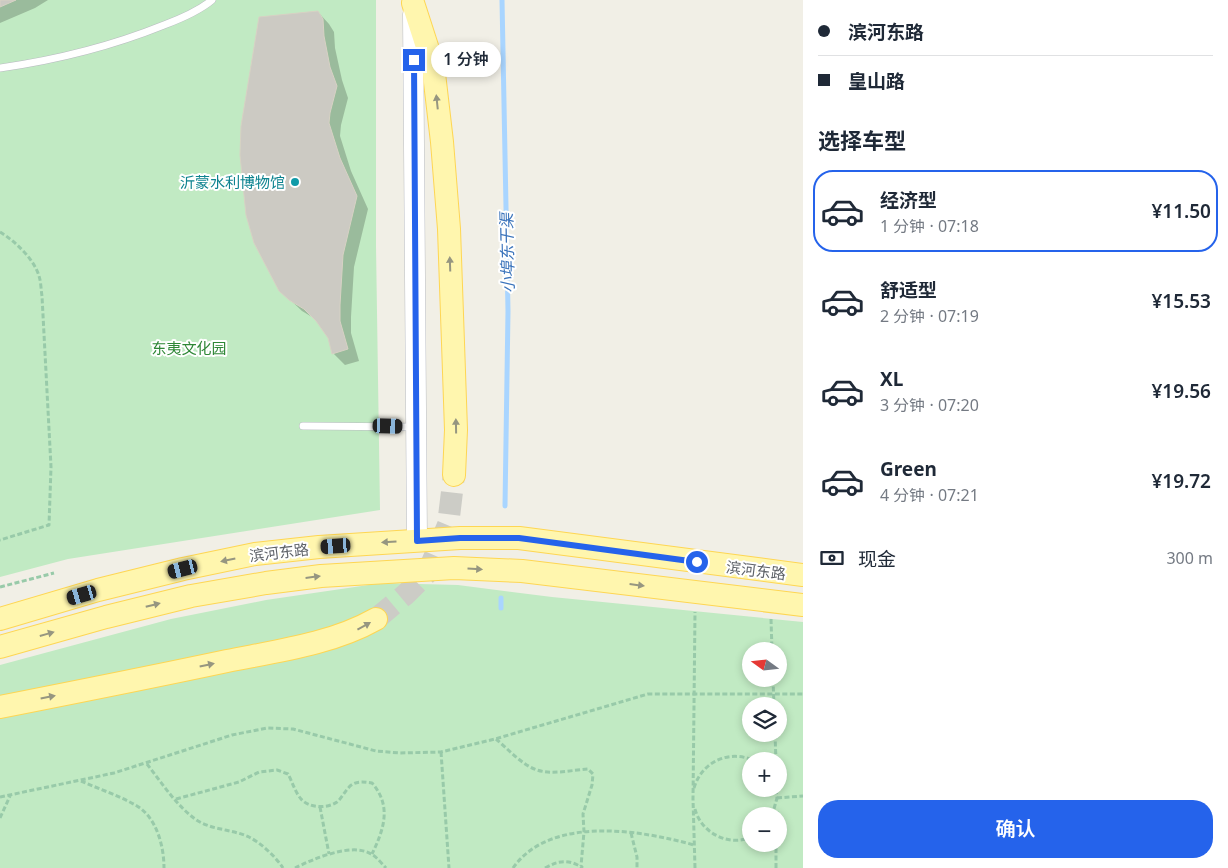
<!DOCTYPE html>
<html lang="zh">
<meta charset="utf-8">
<style>
body{margin:0;font-family:"Noto Sans","Noto Sans SC",sans-serif;background:#f2f2f3;color:#1f2937;height:100vh;display:flex;flex-direction:column;font-size:19px;white-space:nowrap}
*{box-sizing:border-box;margin:0}
p{font-size:16px;color:#747a83}
.icon{flex:none;width:28px;height:28px;fill:none;stroke:currentColor;stroke-width:2;stroke-linecap:round;stroke-linejoin:round}
.map{position:relative;flex:1;overflow:hidden}
.details{display:flex;flex-direction:column;background:#fff;width:425px}
.details>*{flex:none}
.hud{display:grid;align-content:center;height:110px;padding:0 15px;background:#fff}
.needle{width:32px;rotate:285deg}
.buttons{position:absolute;left:742px;top:642px;display:grid;gap:10px}
.buttons a{display:grid;place-items:center;width:45px;height:45px;border-radius:50%;background:#fff;box-shadow:0 2px 8px #0003;font-size:25px}
.end{position:absolute;width:22px;height:22px;margin:-11px;border:6px solid #2563eb;background:#fff;box-shadow:0 0 0 2px #fff}
.from{border-radius:50%}
.bubble{position:absolute;height:35px;border-radius:18px;background:#fff;box-shadow:0 2px 8px #0003;font-size:16px;font-weight:600;line-height:35px;text-align:center}
.car{position:absolute;width:15px;height:30px;margin:-15px -8px;border-radius:6px;box-shadow:0 0 4px 1px #0007;background:linear-gradient(#222 24%,#8ab4d8 0 40%,#222 0 76%,#8ab4d8 0 86%,#222 0)}
.hud b{display:flex;align-items:center;gap:18px;height:48px;font-size:19px}
.hud b+b{border-top:1px solid #e0e1e3}
.hud i{width:12px;height:12px;background:#1f2937}
ul{padding:0;list-style:none}
li{display:flex;align-items:center;gap:15px;height:82px;margin:0 10px 8px;padding:0 5px;border:2px solid transparent;border-radius:20px}
li div{flex:1}
li b{display:block;font-size:19px}
li em{font-style:normal;font-weight:600}
li.active{border-color:#2563eb}
li>.icon{width:45px;height:45px;stroke-width:1.5}
h2{padding:0 15px;font-size:22px;line-height:60px}
.pay{display:flex;align-items:center;gap:12px;height:55px;padding:0 15px;font-size:19px}
.pay p{margin-inline-start:auto}
.cta{display:flex;gap:10px;margin-top:auto;padding:10px 15px}
.cta a{flex:1;height:58px;border-radius:20px;background:#2563eb;color:#fff;font-size:20px;font-weight:600;line-height:58px;text-align:center}
main{display:flex;flex:1;min-height:0}
.map>svg:first-child{display:block}
.green{fill:#c1eac3;fill-rule:evenodd}
.shadow{fill:#0003}
.lines{fill:none;stroke-linecap:round;stroke-linejoin:round}
.stream{stroke:#a9d5ff;stroke-width:5}
.building{fill:#cccac3;stroke:#d7d2c4}
.primary-tunnel{stroke:#ccccc6;stroke-width:22;stroke-dasharray:22 11;stroke-linecap:butt}
.lane-casing{stroke:#b9bcc1;stroke-width:8}
.secondary-casing{stroke:#babdc3;stroke-width:21}
.primary-casing{stroke:#fed653;stroke-width:24}
.path{stroke:#98caa9;stroke-width:3;stroke-dasharray:5 2.5;stroke-linecap:butt}
.lane{stroke:#fff;stroke-width:7}
.secondary{stroke:#fff;stroke-width:20}
.primary{stroke:#fff6ae;stroke-width:22}
.oneway{fill:#969680}
.route{stroke:#2563eb;stroke-width:6}
.culture-dot{fill:#0f9aa8;stroke:#fff;stroke-width:2}
.labels{text-anchor:middle;dominant-baseline:central;stroke-width:4;stroke-linejoin:round;paint-order:stroke}
.culture-label{font-size:15px;fill:#0d838f;stroke:#fff;text-anchor:end}
.park-label{font-size:15px;fill:#2e8736;stroke:#fff}
.street-label{font-size:15px;fill:#5e6268;stroke:#fff}
.water-label{font-size:16px;font-style:italic;fill:#3a73bb;stroke:#fff}
</style>
<main>
<div class="map">
<svg width="803" height="868" viewBox="0 0 803 868">
<rect width="100%" height="100%" fill="#f1efe6"/>
<g class="green">
<polygon points="0,0 376,0 376,246 380,510 68,559 0,577"/>
<path d="M382 583 458 585 552 597 803 622V868H0V665L171 619 266 600ZM751 651H779V679H751ZM751 706H779V734H751ZM751 761H779V789H751ZM751 816H779V844H751Z"/>
</g>
<g class="shadow">
<polygon points="0,0 48,0 35,8 0,23"/>
<polygon points="318,12 329,24 334,32 335,48 342,80 348,98 341,125 340,136 351,171 368,209 354,267 351,317 351,333 359,361 345,365 333,353 329,337 317,320 302,311 280,290"/>
</g>
<g class="lines">
<g class="stream">
<polyline points="502,0 508,311 505,506"/>
<polyline points="501,608 501,598"/>
</g>
</g>
<g class="building">
<polygon points="0,0 16,0 0,7"/>
<polygon points="318,11 323,19 324,36 330,67 337,86 330,113 329,123 340,158 357,196 343,255 340,305 340,321 348,349 332,354 328,338 316,321 304,309 289,300 279,291 254,243 246,215 240,155 241,126 259,17"/>
</g>
<g class="lines">
<polyline class="primary-tunnel" points="376,619 406,594 428,572 448,525 454,475"/>
<g class="lane-casing">
<g id="lane">
<path d="M0 68C56 60 112 46 164 25 180 19 199 11 212 0"/>
<polyline points="303,426 415,427"/>
</g>
</g>
<g class="secondary-casing">
<polyline id="secondary" points="413,14 417,541"/>
</g>
<g class="primary-casing">
<g id="primary">
<polyline points="413,3 433,65 442,142 449,229 453,343 456,430 454,475"/>
<polyline points="0,619 98,590 183,569 255,554 319,547 460,538 519,538 803,575"/>
<polyline points="0,647 106,617 191,596 266,583 321,576 454,568 522,571 803,605"/>
<path d="M0 707C76 692 152 677 227 661 277 651 332 644 376 619"/>
</g>
</g>
<g class="path">
<path d="M0 232C15 241 34 259 39 276 41 282 41 290 42 296L51 467 49 525 0 540"/>
<polyline points="0,587 54,573"/>
<polyline points="771,619 772,651"/>
<polyline points="773,679 774,706"/>
<polyline points="775,734 776,761"/>
<path d="M496 739C508 749 522 765 537 770 552 775 572 770 588 769L593 774 592 785 583 814 584 832 581 866"/>
<polyline points="441,752 449,868"/>
<path d="M147 764C161 782 176 805 195 819 210 830 232 829 249 837 261 843 276 857 283 868"/>
<path d="M81 781C99 789 120 796 137 806 157 818 164 847 164 868"/>
<path d="M694 788C702 761 730 749 755 761"/>
<polyline points="0,797 114,773 232,735 267,728 293,729 376,751 400,753 441,752 495,739 648,694 803,694"/>
<polyline points="777,798 803,796"/>
<path d="M176 799 239 782 259 772 277 770 288 774C292 781 295 792 301 799 309 808 327 809 337 802 343 797 346 788 353 784 359 781 365 782 372 783 392 806 384 829 372 854"/>
<polyline points="320,807 329,854"/>
<path d="M695 809C701 833 729 847 751 837"/>
<polyline points="772,816 777,798 776,789"/>
<polyline points="777,816 777,809"/>
<polyline points="0,818 10,796"/>
<polyline points="631,833 637,857 637,868"/>
<path d="M295 868C313 859 352 842 371 854 377 857 382 864 386 868"/>
<path d="M513 868C550 815 641 830 694 845"/>
<path d="M545 868C559 860 569 859 583 868"/>
<polyline points="695,868 693,799 695,612"/>
<polyline points="776,868 776,844"/>
</g>
<use href="#lane" class="lane"/>
<use href="#secondary" class="secondary"/>
<use href="#primary" class="primary"/>
</g>
<defs><path id="oneway-solid" d="M-6-.8H1V-3.2L6.5 0L1 3.2V.8H-6Z" transform="scale(1.25)"/></defs>
<g class="oneway">
<use href="#oneway-solid" transform="translate(437 102) rotate(-96)"/>
<use href="#oneway-solid" transform="translate(450 264) rotate(-92)"/>
<use href="#oneway-solid" transform="translate(456 426) rotate(-91)"/>
<use href="#oneway-solid" transform="translate(389 542) rotate(176)"/>
<use href="#oneway-solid" transform="translate(228 560) rotate(168)"/>
<use href="#oneway-solid" transform="translate(475 569) rotate(3)"/>
<use href="#oneway-solid" transform="translate(313 577) rotate(-7)"/>
<use href="#oneway-solid" transform="translate(637 585) rotate(7)"/>
<use href="#oneway-solid" transform="translate(153 605) rotate(-14)"/>
<use href="#oneway-solid" transform="translate(364 626) rotate(-29)"/>
<use href="#oneway-solid" transform="translate(47 634) rotate(-16)"/>
<use href="#oneway-solid" transform="translate(207 665) rotate(-12)"/>
<use href="#oneway-solid" transform="translate(48 697) rotate(-11)"/>
</g>
<g class="lines">
<polyline class="route" points="414,60 417,541 460,538 519,538 697,562"/>
</g>
<circle class="culture-dot" cx="295" cy="182" r="5"/>
<g class="labels">
<g class="culture-label">
<text x="285" y="182">沂蒙水利博物馆</text>
</g>
<g class="park-label">
<text x="189" y="348">东夷文化园</text>
</g>
<g class="street-label">
<text transform="translate(279 552) rotate(-7)">滨河东路</text>
<text transform="translate(756 570) rotate(7)">滨河东路</text>
</g>
<g class="water-label">
<text transform="translate(507 253) rotate(-91)">小埠东干渠</text>
</g>
</g>
</svg>
<div class="buttons">
<a><svg class="needle" viewBox="-14 -14 28 28"><path d="M0-13l5 13h-10z" fill="#e53935"/><path d="M0 13l5-13h-10z" fill="#747a83"/></svg></a>
<a><svg class="icon" aria-label="layers" viewBox="0 0 24 24"><path d="M12 4l9 5-9 5-9-5zM3 14l9 5 9-5"/></svg></a>
<a>+</a>
<a>−</a>
</div>
<i class="end from" style="left:697px;top:562px"></i>
<i class="end" style="left:414px;top:60px"></i>
<div class="bubble" style="left:431px;top:42px;width:70px">1 分钟</div>
<i class="car" style="left:388px;top:426px;rotate:92deg"></i>
<i class="car" style="left:336px;top:546px;rotate:266deg"></i>
<i class="car" style="left:183px;top:569px;rotate:256deg"></i>
<i class="car" style="left:82px;top:595px;rotate:254deg"></i>
</div>
<section class="details">
<div class="hud">
<b><i class="from"></i>滨河东路</b>
<b><i></i>皇山路</b>
</div>
<h2>选择车型</h2>
<ul>
<li class="active"><svg class="icon" aria-label="car" viewBox="0 0 24 24"><path d="M5 17H2v-5l4-1 3-4h7l3 4 3 1v5h-3M9 17h6M6 11h13"/><circle cx="7" cy="17" r="2"/><circle cx="17" cy="17" r="2"/></svg><div><b>经济型</b><p>1 分钟 · 07:18</p></div><em>¥11.50</em></li>
<li><svg class="icon" aria-label="car" viewBox="0 0 24 24"><path d="M5 17H2v-5l4-1 3-4h7l3 4 3 1v5h-3M9 17h6M6 11h13"/><circle cx="7" cy="17" r="2"/><circle cx="17" cy="17" r="2"/></svg><div><b>舒适型</b><p>2 分钟 · 07:19</p></div><em>¥15.53</em></li>
<li><svg class="icon" aria-label="car" viewBox="0 0 24 24"><path d="M5 17H2v-5l4-1 3-4h7l3 4 3 1v5h-3M9 17h6M6 11h13"/><circle cx="7" cy="17" r="2"/><circle cx="17" cy="17" r="2"/></svg><div><b>XL</b><p>3 分钟 · 07:20</p></div><em>¥19.56</em></li>
<li><svg class="icon" aria-label="car" viewBox="0 0 24 24"><path d="M5 17H2v-5l4-1 3-4h7l3 4 3 1v5h-3M9 17h6M6 11h13"/><circle cx="7" cy="17" r="2"/><circle cx="17" cy="17" r="2"/></svg><div><b>Green</b><p>4 分钟 · 07:21</p></div><em>¥19.72</em></li>
</ul>
<div class="pay"><svg class="icon" aria-label="cash" viewBox="0 0 24 24"><path d="M3 7h18v10H3z"/><circle cx="12" cy="12" r="2"/></svg>现金<p>300 m</p></div>
<div class="cta"><a>确认</a></div>
</section>
</main>
